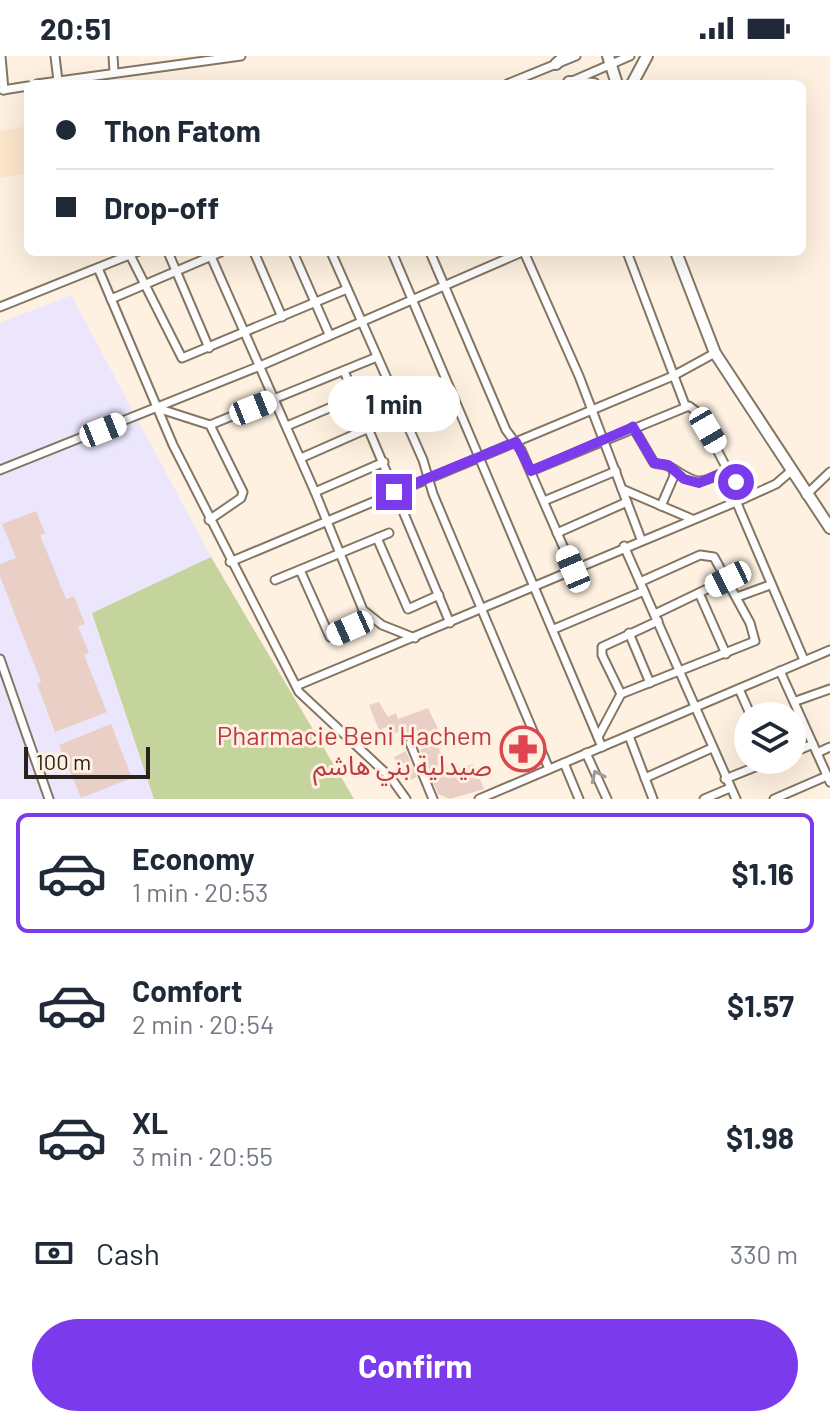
<!DOCTYPE html>
<meta charset="utf-8">
<style>
body{margin:0;font-family:Barlow,"Noto Sans Arabic",sans-serif;background:#f6f6f7;color:#1f2937;height:100vh;display:flex;flex-direction:column;font-size:30px;white-space:nowrap}
*{box-sizing:border-box;margin:0}
p{font-size:26px;color:#747a83}
.icon{flex:none;width:44px;height:44px;fill:none;stroke:currentColor;stroke-width:2;stroke-linecap:round;stroke-linejoin:round}
.map{position:relative;height:743px;overflow:hidden}
.sheet{display:flex;flex-direction:column;background:#fff;flex:1}
.sheet>*{flex:none}
.top-card{position:absolute;left:24px;top:24px;width:782px;height:176px;border-radius:12px;box-shadow:0 8px 32px #0002;display:grid;align-content:center;height:176px;padding:0 32px;background:#fff}
.buttons{position:absolute;left:734px;top:646px;display:grid;gap:16px}
.buttons a{display:grid;place-items:center;width:72px;height:72px;border-radius:50%;background:#fff;box-shadow:0 8px 32px #0002;font-size:40px}
.scale{position:absolute;left:24px;bottom:20px;width:126px;box-sizing:border-box;padding-left:8px;border:4px solid #28221b;border-top:0;font-size:22px;line-height:28px;white-space:nowrap;color:#28221b;-webkit-text-stroke:6px #fef1e1;paint-order:stroke}
.end{position:absolute;width:36px;height:36px;margin:-18px;border:10px solid #7c3aed;background:#fff;box-shadow:0 0 0 4px #fff}
.from{border-radius:50%}
.bubble{position:absolute;height:56px;border-radius:28px;background:#fff;box-shadow:0 8px 32px #0002;font-size:26px;font-weight:700;line-height:56px;text-align:center}
.car{position:absolute;width:24px;height:48px;margin:-24px -12px;border-radius:10px;box-shadow:0 0 6px 2px #0007;background:linear-gradient(#fff 24%,#345 0 40%,#fff 0 76%,#345 0 86%,#fff 0)}
.top-card b{display:flex;align-items:center;gap:28px;height:76px;font-size:30px}
.top-card b+b{border-top:2px solid #e0e1e3}
.top-card i{width:20px;height:20px;background:#1f2937}
ul{padding:14px 0 0;list-style:none}
li{display:flex;align-items:center;gap:24px;height:120px;margin:0 16px 12px;padding:0 16px;border:4px solid transparent;border-radius:12px}
li div{flex:1}
li b{display:block;font-size:30px}
li em{font-style:normal;font-weight:700}
li.current{border-color:#7c3aed}
li>.icon{width:72px;height:72px;stroke-width:1.5}
.pay{display:flex;align-items:center;gap:20px;height:88px;padding:0 32px;font-size:30px}
.pay p{margin-inline-start:auto}
.primary-button{display:flex;gap:16px;margin-top:auto;padding:16px 32px}
.primary-button a{flex:1;height:92px;border-radius:48px;background:#7c3aed;color:#fff;font-size:32px;font-weight:700;line-height:92px;text-align:center}
.status{display:flex;justify-content:space-between;align-items:center;height:56px;padding:0 40px;background:#fff;direction:ltr}
.status svg{height:22px;fill:currentColor}
.map>svg:first-child{display:block}
.built{fill:#fce7cc}
.industrial{fill:#ebe6fc}
.green{fill:#c5d39d}
.building{fill:#e9cfc6}
.lines{fill:none;stroke-linecap:round;stroke-linejoin:round}
.minor-casing{stroke:#847664;stroke-width:11}
.secondary-casing{stroke:#847664;stroke-width:14}
.minor{stroke:#fff;stroke-width:7}
.secondary{stroke:#fff;stroke-width:10}
.oneway{stroke:#9e9c98}
.route{stroke:#7c3aed;stroke-width:10}
.labels{text-anchor:middle;dominant-baseline:central;stroke-width:6;stroke-linejoin:round;paint-order:stroke}
.health-label{font-size:26px;fill:#be3a42;stroke:#fef1e1;text-anchor:end}
</style>
<div class="status"><b>20:51</b><svg viewBox="0 0 49 12"><path d="M0 12V9h3v3zM5 12V6h3v6zM10 12V3h3v9zM15 12V0h3v12zM26 1h20v11H26zM47 4h2v5h-2z"/></svg></div>
<div class="map">
<svg width="830" height="743" viewBox="0 0 830 743">
<rect width="100%" height="100%" fill="#fef1e1"/>
<polygon class="built" points="28,70 28,117 0,122 0,75"/>
<polygon class="industrial" points="71,239 211,501 92,557 154,743 0,743 0,267"/>
<polygon class="green" points="211,501 354,743 154,743 92,557"/>
<g class="building">
<polygon points="36,455 45,477 40,479 66,543 74,540 85,568 78,570 89,597 84,599 107,656 55,676 37,628 41,626 0,520 0,508 16,502 2,468"/>
<polygon points="379,646 388,661 396,657 398,663 428,652 438,673 405,682 402,674 393,678 390,670 379,674 369,649"/>
<polygon points="111,668 132,722 81,742 59,689"/>
<polygon points="436,686 449,716 473,708 484,733 450,743 438,738 420,694"/>
<polygon points="406,695 417,721 406,726 394,701"/>
</g>
<g class="lines">
<g class="minor-casing">
<g id="minor">
<polyline points="1,0 4,34"/>
<polyline points="55,0 58,25"/>
<polyline points="113,0 114,16"/>
<polyline points="570,26 630,0"/>
<polyline points="37,28 241,0"/>
<polyline points="507,28 576,0"/>
<polyline points="3,34 28,30"/>
<polyline points="168,196 209,292"/>
<polyline points="209,196 315,436 363,554 382,569 415,582"/>
<polyline points="254,196 282,261"/>
<polyline points="293,196 329,278"/>
<polyline points="331,196 423,404 433,438 549,713"/>
<polyline points="392,196 602,691"/>
<polyline points="430,196 506,374 521,394 573,513"/>
<polyline points="524,196 579,320 641,483"/>
<polyline points="627,196 685,349"/>
<polyline points="130,199 182,302 347,233"/>
<polyline points="98,212 173,389 299,636 391,722 406,743"/>
<polyline points="111,243 221,196"/>
<polyline points="0,251 137,196"/>
<polyline points="344,315 450,567"/>
<polyline points="358,347 391,332"/>
<polyline points="157,352 210,369 243,436 241,442 209,464"/>
<polyline points="210,369 377,301"/>
<polyline points="287,370 355,341"/>
<path d="M633 371 654 407C660 409 666 408 672 412 700 430 698 428 729 414"/>
<polyline points="301,402 369,372"/>
<polyline points="0,414 260,310 522,196"/>
<polyline points="531,415 689,350 697,356 743,443"/>
<polyline points="622,433 692,463"/>
<polyline points="315,436 384,406"/>
<polyline points="806,439 830,416"/>
<polyline points="544,445 616,415"/>
<polyline points="736,445 804,604"/>
<polyline points="661,450 674,420 673,413"/>
<polyline points="557,477 627,446"/>
<polyline points="377,482 408,553 439,539"/>
<polyline points="624,490 736,743"/>
<polyline points="230,506 673,320 715,297"/>
<polyline points="300,514 330,581 371,563"/>
<polyline points="275,524 389,477"/>
<polyline points="640,526 700,499 714,501 750,567 755,585 621,638 602,599 602,591 658,565"/>
<polyline points="699,537 726,598"/>
<polyline points="737,541 770,529"/>
<polyline points="655,558 728,523"/>
<polyline points="554,573 644,535"/>
<polyline points="629,577 650,627"/>
<polyline points="0,603 49,743"/>
<polyline points="780,615 830,726"/>
<polyline points="296,630 743,443 776,428 791,415"/>
<polyline points="739,633 751,660"/>
<polyline points="796,645 830,633"/>
<polyline points="629,680 653,743"/>
<polyline points="598,681 621,638"/>
<polyline points="410,687 433,743"/>
<polyline points="586,697 607,743"/>
<polyline points="792,697 813,688"/>
<polyline points="817,697 830,691"/>
<polyline points="564,707 579,743"/>
<polyline points="645,722 712,692"/>
<polyline points="725,723 773,704"/>
<polyline points="479,743 830,594"/>
<polyline points="704,743 730,732"/>
<polyline points="774,743 827,720"/>
</g>
</g>
<g class="secondary-casing">
<g id="secondary">
<polyline points="608,0 617,28"/>
<polyline points="556,8 565,0"/>
<polyline points="569,26 594,28"/>
<polyline points="632,28 647,0"/>
<polyline points="676,196 715,297 830,472"/>
</g>
</g>
<use href="#minor" class="minor"/>
<use href="#secondary" class="secondary"/>
</g>
<defs><path id="oneway-chevron" d="M-2-3.5L2.5 0L-2 3.5" fill="none" stroke-width="1.6" stroke-linecap="round" stroke-linejoin="round" transform="scale(2)"/></defs>
<use class="oneway" href="#oneway-chevron" transform="translate(597 720) rotate(-115)"/>
<g class="lines">
<polyline class="route" points="394,436 516,386 531,415 633,371 654,407 668,409 684,423 699,427 729,414 736,426"/>
</g>
<defs>
<g id="pharmacy-ring" transform="scale(2.3)"><circle r="9.5" fill="#fef1e1" stroke="#e0444e" stroke-width="1.5"/><path d="M-2-6h4v4h4v4h-4v4h-4v-4h-4v-4h4Z" fill="#e0444e"/></g>
</defs>
<g fill-rule="evenodd">
<use href="#pharmacy-ring" x="523" y="693"/>
</g>
<g class="labels">
<g class="health-label">
<text x="492" y="678">Pharmacie Beni Hachem<tspan x="492" dy="30">صيدلية بني هاشم</tspan></text>
</g>
</g>
</svg>
<div class="buttons">
<a><svg class="icon" aria-label="layers" viewBox="0 0 24 24"><path d="M12 4l9 5-9 5-9-5zM3 14l9 5 9-5"/></svg></a>
</div>
<div class="scale">100 m</div>
<i class="end from" style="left:736px;top:426px"></i>
<i class="end" style="left:394px;top:436px"></i>
<div class="bubble" style="left:328px;top:320px;width:132px">1 min</div>
<i class="car" style="left:253px;top:352px;rotate:68deg"></i>
<i class="car" style="left:103px;top:374px;rotate:68deg"></i>
<i class="car" style="left:708px;top:374px;rotate:150deg"></i>
<i class="car" style="left:573px;top:513px;rotate:337deg"></i>
<i class="car" style="left:728px;top:523px;rotate:244deg"></i>
<i class="car" style="left:350px;top:572px;rotate:246deg"></i>
<div class="top-card">
<b><i class="from"></i>Thon Fatom</b>
<b><i></i>Drop-off</b>
</div>
</div>
<section class="sheet">
<ul>
<li class="current"><svg class="icon" aria-label="car" viewBox="0 0 24 24"><path d="M5 17H2v-5l4-1 3-4h7l3 4 3 1v5h-3M9 17h6M6 11h13"/><circle cx="7" cy="17" r="2"/><circle cx="17" cy="17" r="2"/></svg><div><b>Economy</b><p>1 min · 20:53</p></div><em>$1.16</em></li>
<li><svg class="icon" aria-label="car" viewBox="0 0 24 24"><path d="M5 17H2v-5l4-1 3-4h7l3 4 3 1v5h-3M9 17h6M6 11h13"/><circle cx="7" cy="17" r="2"/><circle cx="17" cy="17" r="2"/></svg><div><b>Comfort</b><p>2 min · 20:54</p></div><em>$1.57</em></li>
<li><svg class="icon" aria-label="car" viewBox="0 0 24 24"><path d="M5 17H2v-5l4-1 3-4h7l3 4 3 1v5h-3M9 17h6M6 11h13"/><circle cx="7" cy="17" r="2"/><circle cx="17" cy="17" r="2"/></svg><div><b>XL</b><p>3 min · 20:55</p></div><em>$1.98</em></li>
</ul>
<div class="pay"><svg class="icon" aria-label="cash" viewBox="0 0 24 24"><path d="M3 7h18v10H3z"/><circle cx="12" cy="12" r="2"/></svg>Cash<p>330 m</p></div>
<div class="primary-button"><a>Confirm</a></div>
</section>
